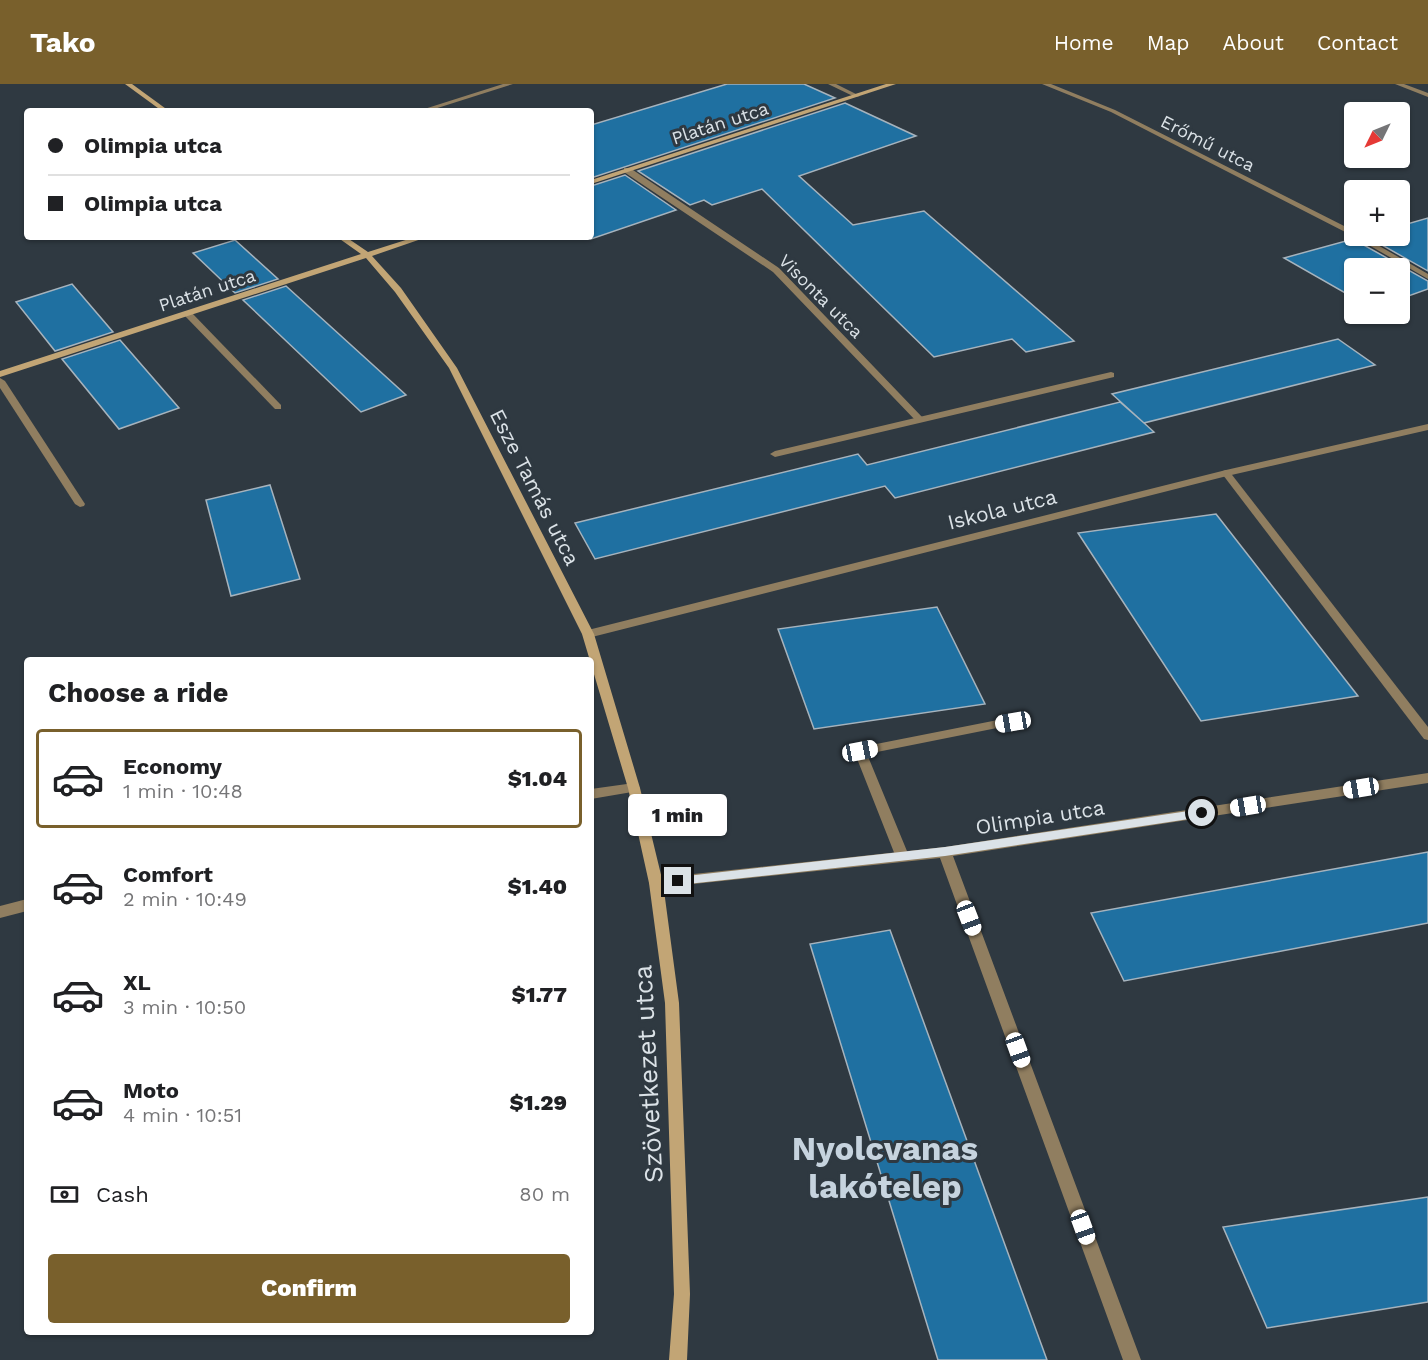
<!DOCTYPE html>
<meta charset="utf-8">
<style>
body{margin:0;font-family:"Work Sans",sans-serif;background:#f6f6f6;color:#202124;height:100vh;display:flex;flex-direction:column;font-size:22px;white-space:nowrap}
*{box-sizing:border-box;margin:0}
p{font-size:20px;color:#757577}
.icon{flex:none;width:33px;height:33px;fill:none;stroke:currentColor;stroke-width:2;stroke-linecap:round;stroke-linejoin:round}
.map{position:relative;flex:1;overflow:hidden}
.drawer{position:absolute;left:24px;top:573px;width:570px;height:678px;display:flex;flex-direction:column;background:#fff;border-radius:6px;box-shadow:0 2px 4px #0004}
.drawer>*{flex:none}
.top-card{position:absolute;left:24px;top:24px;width:570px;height:132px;border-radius:6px;box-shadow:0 2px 4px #0004;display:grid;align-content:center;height:132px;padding:0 24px;background:#fff}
.needle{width:39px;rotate:227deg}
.tools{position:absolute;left:1344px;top:18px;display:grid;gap:12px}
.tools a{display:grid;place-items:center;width:66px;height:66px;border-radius:6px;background:#fff;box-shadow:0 2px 4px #0004;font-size:30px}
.end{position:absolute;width:27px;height:27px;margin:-14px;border:8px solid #dbe2e7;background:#111;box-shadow:0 0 0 3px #111}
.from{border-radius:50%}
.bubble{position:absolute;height:42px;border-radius:6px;background:#fff;box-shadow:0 2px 4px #0004;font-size:20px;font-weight:800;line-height:42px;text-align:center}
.car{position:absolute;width:18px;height:36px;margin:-18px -9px;border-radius:8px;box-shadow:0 0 4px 2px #0007;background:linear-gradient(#fff 24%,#345 0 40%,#fff 0 76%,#345 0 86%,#fff 0)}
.top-card b{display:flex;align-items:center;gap:21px;height:57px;font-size:22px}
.top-card b+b{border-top:2px solid #e0e0e0}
.top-card i{width:15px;height:15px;background:#202124}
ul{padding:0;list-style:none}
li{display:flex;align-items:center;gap:18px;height:99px;margin:0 12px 9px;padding:0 12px;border:3px solid transparent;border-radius:6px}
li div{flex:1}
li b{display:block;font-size:22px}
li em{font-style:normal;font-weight:800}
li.current{border-color:#79602c}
li>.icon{width:54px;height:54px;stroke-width:1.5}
h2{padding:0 24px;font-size:27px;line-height:72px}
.pay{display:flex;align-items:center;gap:15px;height:66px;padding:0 24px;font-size:22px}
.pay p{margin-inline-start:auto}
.primary-button{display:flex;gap:12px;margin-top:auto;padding:12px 24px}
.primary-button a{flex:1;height:69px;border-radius:6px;background:#79602c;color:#fff;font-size:24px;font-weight:800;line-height:69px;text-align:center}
header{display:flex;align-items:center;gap:36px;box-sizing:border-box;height:84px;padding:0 30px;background:#79602c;color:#fff}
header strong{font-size:28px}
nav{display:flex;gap:33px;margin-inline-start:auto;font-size:21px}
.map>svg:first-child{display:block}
.building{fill:#1f70a1;stroke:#a6b3bd;stroke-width:1.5}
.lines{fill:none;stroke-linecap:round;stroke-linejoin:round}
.lane{fill:#907e60;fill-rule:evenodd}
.street{fill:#907e60;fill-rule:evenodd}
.secondary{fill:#c2a575;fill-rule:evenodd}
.route{fill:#dbe2e7}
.labels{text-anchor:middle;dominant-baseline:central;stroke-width:6;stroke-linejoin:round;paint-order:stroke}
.far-street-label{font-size:18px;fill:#dbe2e7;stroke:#2f3941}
.street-label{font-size:21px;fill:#dbe2e7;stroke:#2f3941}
.near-street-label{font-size:26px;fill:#dbe2e7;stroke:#2f3941}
.near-district-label{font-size:33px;font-weight:bold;fill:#c6d3de;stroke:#2f3941}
</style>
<header>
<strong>Tako</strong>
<nav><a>Home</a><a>Map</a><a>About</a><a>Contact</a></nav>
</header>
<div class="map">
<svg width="1428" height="1276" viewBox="0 0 1428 1276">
<rect width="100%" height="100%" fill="#2f3941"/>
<g class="building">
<polygon points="727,0 804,0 835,14 591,94 591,41"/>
<polygon points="845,19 916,52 799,92 853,141 924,127 1074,257 1026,268 1012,255 934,273 762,105 712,121 704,116 690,121 638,87"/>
<polygon points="625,91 676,126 591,155 591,102"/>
<polygon points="1428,134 1428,187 1366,152 1400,152 1400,142"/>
<polygon points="1353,155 1428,197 1428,205 1400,215 1400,184 1354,184 1354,214 1284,174"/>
<polygon points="235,156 278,195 235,209 193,169"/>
<polygon points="72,200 113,248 55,267 16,218"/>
<polygon points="286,202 406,311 361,328 243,216"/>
<polygon points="1338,255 1375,281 1144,339 1154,348 895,414 885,402 595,475 575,439 858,370 867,381 1120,318 1144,339 1112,310"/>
<polygon points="120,256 179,324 119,345 62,275"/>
<polygon points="270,401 300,495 231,512 206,416"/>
<polygon points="1216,430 1358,612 1201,637 1078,449"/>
<polygon points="937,523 985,620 814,645 778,545"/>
<polygon points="1428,768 1428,839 1124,897 1091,829"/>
<polygon points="890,846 1047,1276 938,1276 810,860"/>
<polygon points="1428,1113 1428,1218 1267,1244 1223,1143"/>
</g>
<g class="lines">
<g class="lane">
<polygon points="1042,0 1051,0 1115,26 1354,147 1354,152 1362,152 1428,190 1428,195 1353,152 1111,28"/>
<polygon points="185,228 191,228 281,321 281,325 275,325 185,232"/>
<polygon points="1111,288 1114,289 1114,293 775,373 770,370 775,367"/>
<polygon points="0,294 5,297 85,420 84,422 80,423 75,420 0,304"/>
<polygon points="1226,386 1229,387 1428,643 1428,656 1424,655 1223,391 1223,387"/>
<polygon points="1013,633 1017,634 1019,637 1017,640 867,670 909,772 907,776 902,777 897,776 854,667 856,664"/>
</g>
<g class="street">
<polygon points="503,0 513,0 428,27 418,27"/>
<polygon points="828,0 836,0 860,12 855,13"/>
<polygon points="1395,0 1404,0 1428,9 1428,13"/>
<polygon points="624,84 630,84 779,184 923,334 923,338 917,338 773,188 624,88"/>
<polygon points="1428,340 1428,346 1227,392 588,554 582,550 588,546 1226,386"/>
<polygon points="1428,689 1428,699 953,772 1141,1276 1123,1276 940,774 656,804 651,803 649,799 651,795 656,794 945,763"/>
<polygon points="634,699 638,701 640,704 638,707 591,715 591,705"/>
<polygon points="27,815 27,827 0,834 0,822"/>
</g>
<g class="secondary">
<polygon points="125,0 132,0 169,27 162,27"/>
<polygon points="886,0 896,0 591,100 591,96"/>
<polygon points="337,153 346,153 368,168 415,153 427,153 372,172 401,204 457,284 594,550 640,704 663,799 679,919 690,1210 687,1276 669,1276 674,1210 665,919 649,799 628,704 582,550 449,284 395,208 366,174 0,293 0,287 361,170"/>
</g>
</g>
<polygon class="route" points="1202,725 1207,729 1202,733 945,772 678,801 673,797 678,793 945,763"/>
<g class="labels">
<g class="far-street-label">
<text transform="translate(720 39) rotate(-18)">Platán utca</text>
<text transform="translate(1208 59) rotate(27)">Erőmű utca</text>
<text transform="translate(207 206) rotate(-18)">Platán utca</text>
<text transform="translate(821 212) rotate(45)">Visonta utca</text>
</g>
<g class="street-label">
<text transform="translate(535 403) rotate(63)">Esze Tamás utca</text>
<text transform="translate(1002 425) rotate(-14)">Iskola utca</text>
<text transform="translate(1040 733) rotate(-9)">Olimpia utca</text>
</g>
<g class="near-street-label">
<text transform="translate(648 990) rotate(-93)">Szövetkezet utca</text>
</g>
<g class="near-district-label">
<text x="885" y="1064">Nyolcvanas<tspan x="885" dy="38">lakótelep</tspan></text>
</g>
</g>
</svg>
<div class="tools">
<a><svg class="needle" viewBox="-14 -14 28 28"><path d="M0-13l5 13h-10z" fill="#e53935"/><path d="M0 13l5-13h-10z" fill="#757577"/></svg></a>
<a>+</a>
<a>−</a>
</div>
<i class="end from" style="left:1202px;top:729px"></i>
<i class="end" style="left:678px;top:797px"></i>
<div class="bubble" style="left:628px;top:710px;width:99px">1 min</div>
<i class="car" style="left:1013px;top:638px;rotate:260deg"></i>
<i class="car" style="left:860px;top:667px;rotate:79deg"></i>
<i class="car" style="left:1361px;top:704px;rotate:261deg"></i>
<i class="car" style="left:1248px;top:722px;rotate:261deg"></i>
<i class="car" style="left:969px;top:834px;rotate:159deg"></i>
<i class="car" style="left:1018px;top:966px;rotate:160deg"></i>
<i class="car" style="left:1083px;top:1143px;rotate:160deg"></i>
<div class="top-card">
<b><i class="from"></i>Olimpia utca</b>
<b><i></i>Olimpia utca</b>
</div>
<section class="drawer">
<h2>Choose a ride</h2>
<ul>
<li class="current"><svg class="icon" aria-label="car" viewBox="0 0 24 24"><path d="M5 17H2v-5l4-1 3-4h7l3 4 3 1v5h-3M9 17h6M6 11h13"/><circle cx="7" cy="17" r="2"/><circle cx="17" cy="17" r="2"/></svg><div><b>Economy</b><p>1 min · 10:48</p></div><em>$1.04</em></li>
<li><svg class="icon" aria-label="car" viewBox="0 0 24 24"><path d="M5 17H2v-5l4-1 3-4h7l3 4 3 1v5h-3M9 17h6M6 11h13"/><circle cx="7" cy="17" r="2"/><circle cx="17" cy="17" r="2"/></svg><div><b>Comfort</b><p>2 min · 10:49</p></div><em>$1.40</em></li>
<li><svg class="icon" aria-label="car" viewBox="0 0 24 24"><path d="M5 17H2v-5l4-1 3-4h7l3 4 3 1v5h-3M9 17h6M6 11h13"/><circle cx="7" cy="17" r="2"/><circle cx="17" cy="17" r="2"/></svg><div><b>XL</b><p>3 min · 10:50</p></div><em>$1.77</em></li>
<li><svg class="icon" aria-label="car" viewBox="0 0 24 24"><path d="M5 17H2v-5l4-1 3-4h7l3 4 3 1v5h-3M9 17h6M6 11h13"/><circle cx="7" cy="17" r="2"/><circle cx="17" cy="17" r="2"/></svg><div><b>Moto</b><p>4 min · 10:51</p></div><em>$1.29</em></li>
</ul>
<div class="pay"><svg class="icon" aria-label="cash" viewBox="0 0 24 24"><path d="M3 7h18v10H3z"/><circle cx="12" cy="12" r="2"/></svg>Cash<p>80 m</p></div>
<div class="primary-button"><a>Confirm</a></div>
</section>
</div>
